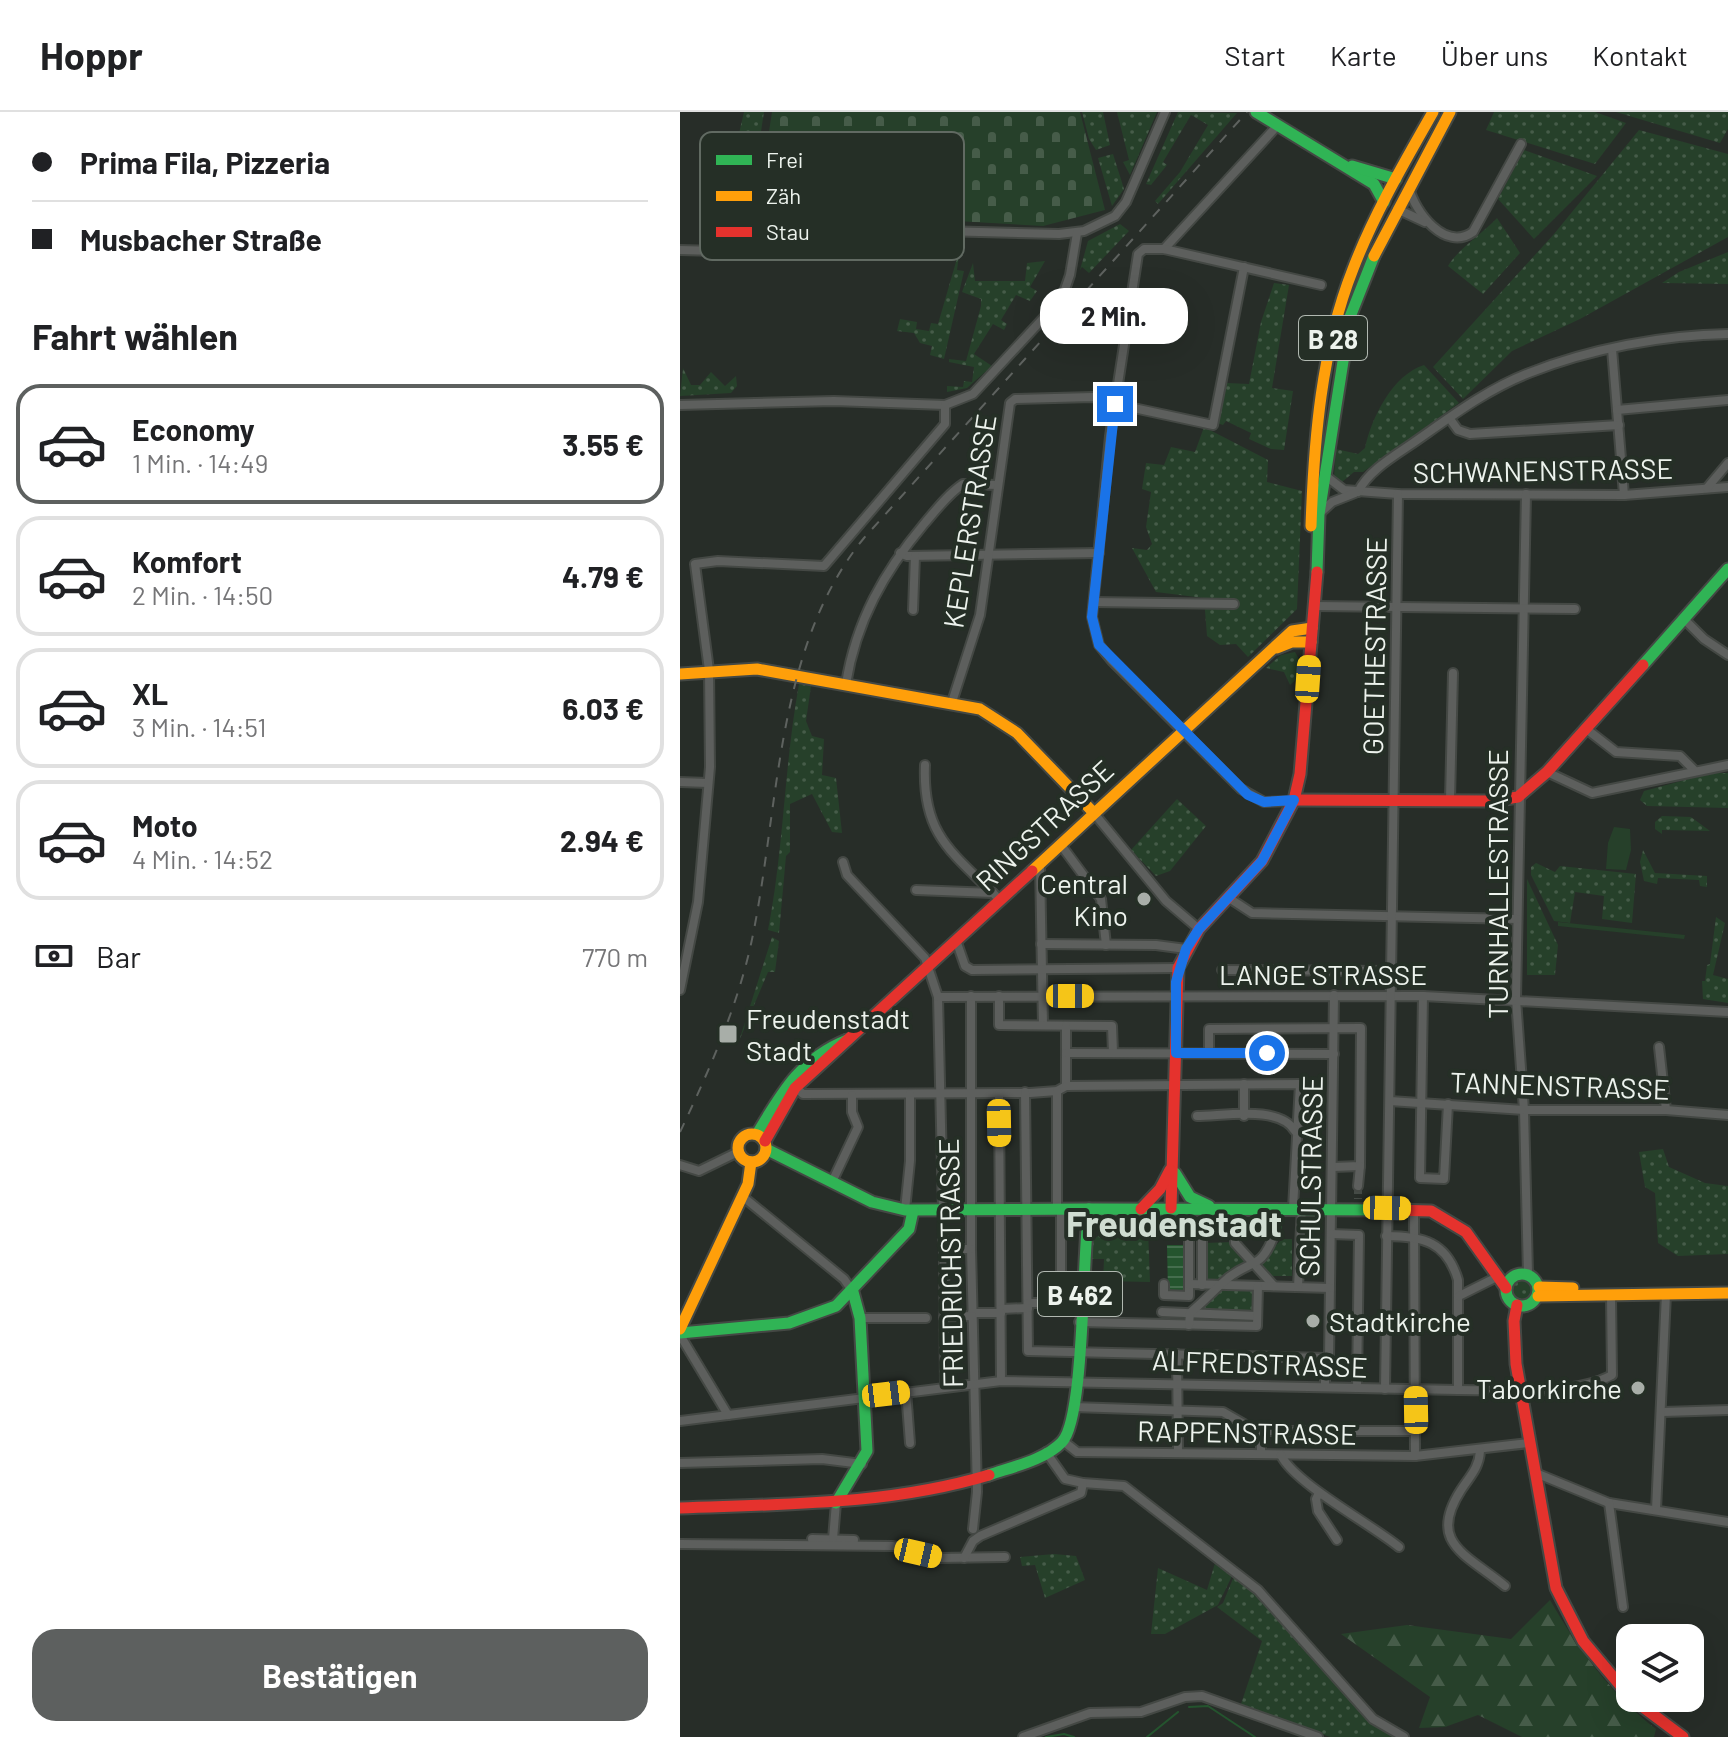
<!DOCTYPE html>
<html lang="de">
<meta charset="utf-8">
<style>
body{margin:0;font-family:Barlow,sans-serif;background:#f6f6f6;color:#202124;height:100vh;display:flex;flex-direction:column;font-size:30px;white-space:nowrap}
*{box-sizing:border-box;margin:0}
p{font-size:26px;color:#757577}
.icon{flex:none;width:44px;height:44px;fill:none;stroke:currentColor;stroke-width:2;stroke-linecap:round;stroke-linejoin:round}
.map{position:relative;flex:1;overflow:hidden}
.panel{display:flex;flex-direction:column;background:#fff;width:680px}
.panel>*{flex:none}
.guide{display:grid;align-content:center;height:176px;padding:0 32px;background:#fff}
.buttons{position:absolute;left:936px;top:1512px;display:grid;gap:16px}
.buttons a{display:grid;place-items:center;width:88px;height:88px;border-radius:16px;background:#fff;box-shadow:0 8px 32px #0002;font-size:40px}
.end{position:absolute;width:36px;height:36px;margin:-18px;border:10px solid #1a73e8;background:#fff;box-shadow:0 0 0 4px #fff}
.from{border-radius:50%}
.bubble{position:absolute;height:56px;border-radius:24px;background:#fff;box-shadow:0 8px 32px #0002;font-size:26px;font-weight:700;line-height:56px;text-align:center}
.car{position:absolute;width:24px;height:48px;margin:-24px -12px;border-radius:10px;box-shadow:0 0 6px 2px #0007;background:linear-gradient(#f5c518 24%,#345 0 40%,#f5c518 0 76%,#345 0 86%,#f5c518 0)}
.guide b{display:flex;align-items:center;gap:28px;height:76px;font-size:30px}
.guide b+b{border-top:2px solid #e0e0e0}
.guide i{width:20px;height:20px;background:#202124}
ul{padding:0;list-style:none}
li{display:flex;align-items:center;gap:24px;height:120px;margin:0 16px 12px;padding:0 16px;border:4px solid #e0e0e0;border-radius:24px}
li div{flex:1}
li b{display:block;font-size:30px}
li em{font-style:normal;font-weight:700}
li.on{border-color:#5d605f}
li>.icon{width:72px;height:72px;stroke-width:1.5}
h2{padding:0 32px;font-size:36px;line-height:96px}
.pay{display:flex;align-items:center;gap:20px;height:88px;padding:0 32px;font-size:30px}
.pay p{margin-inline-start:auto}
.primary-button{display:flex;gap:16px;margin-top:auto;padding:16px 32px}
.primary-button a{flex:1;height:92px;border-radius:24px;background:#5d605f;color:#fff;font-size:32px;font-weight:700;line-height:92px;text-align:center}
header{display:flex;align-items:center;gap:48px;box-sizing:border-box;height:112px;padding:0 40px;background:#fff;border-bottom:2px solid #e0e0e0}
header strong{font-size:38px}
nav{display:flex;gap:44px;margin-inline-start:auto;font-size:28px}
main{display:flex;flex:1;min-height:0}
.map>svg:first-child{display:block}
.green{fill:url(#green-dots)}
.forest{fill:url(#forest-firs)}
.cemetery{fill:url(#cemetery-stones)}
.pitch{fill:#26402a}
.water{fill:url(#water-rules)}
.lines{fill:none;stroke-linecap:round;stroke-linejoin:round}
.stream{stroke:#24542e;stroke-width:2}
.street-tunnel{stroke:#454b46;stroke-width:8;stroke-dasharray:8 4;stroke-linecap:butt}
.street-casing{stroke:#444844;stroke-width:12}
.fast-casing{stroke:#444844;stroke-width:15}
.slow-casing{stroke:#444844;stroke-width:15}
.jam-casing{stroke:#444844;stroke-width:15}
.street{stroke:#5d5f5d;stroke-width:8}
.fast{stroke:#30b455;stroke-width:11}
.slow{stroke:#ff9f0a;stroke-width:11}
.jam{stroke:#e5322d;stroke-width:11}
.rail{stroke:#5e625f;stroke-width:2;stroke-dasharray:10 10;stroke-linecap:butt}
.route{stroke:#1a73e8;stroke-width:10}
.poi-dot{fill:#a8aea8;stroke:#252f26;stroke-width:3}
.labels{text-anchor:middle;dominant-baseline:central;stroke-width:8;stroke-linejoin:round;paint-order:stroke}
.shield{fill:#252f26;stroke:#b1b8b1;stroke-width:2}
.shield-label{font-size:26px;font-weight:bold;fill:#edf3ed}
.street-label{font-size:28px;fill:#edf3ed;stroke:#252f26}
.poi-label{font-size:28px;fill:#edf3ed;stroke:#252f26;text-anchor:end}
.district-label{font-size:36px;font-weight:bold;fill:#d0ddd2;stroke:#252f26}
.key{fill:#252f26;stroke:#616a62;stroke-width:2}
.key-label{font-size:22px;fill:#edf3ed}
</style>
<header>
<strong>Hoppr</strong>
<nav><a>Start</a><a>Karte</a><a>Über uns</a><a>Kontakt</a></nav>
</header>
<main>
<section class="panel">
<div class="guide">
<b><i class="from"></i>Prima Fila, Pizzeria</b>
<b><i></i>Musbacher Straße</b>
</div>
<h2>Fahrt wählen</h2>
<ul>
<li class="on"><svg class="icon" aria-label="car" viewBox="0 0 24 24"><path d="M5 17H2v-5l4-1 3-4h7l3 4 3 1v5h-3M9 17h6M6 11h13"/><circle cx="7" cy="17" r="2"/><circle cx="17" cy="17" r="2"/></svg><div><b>Economy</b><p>1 Min. · 14:49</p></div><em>3.55 €</em></li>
<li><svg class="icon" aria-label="car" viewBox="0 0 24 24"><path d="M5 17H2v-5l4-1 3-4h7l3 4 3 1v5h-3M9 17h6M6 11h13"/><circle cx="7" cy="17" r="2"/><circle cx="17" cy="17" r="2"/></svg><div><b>Komfort</b><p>2 Min. · 14:50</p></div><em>4.79 €</em></li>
<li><svg class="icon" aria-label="car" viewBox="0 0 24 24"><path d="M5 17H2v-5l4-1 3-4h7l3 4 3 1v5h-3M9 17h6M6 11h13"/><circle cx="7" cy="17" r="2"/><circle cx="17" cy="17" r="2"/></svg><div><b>XL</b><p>3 Min. · 14:51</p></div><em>6.03 €</em></li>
<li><svg class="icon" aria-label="car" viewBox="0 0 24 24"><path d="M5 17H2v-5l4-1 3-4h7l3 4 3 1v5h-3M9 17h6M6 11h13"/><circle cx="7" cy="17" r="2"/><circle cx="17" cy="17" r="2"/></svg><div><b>Moto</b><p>4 Min. · 14:52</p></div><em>2.94 €</em></li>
</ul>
<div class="pay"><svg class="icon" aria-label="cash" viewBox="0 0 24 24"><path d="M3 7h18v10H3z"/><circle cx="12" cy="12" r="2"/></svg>Bar<p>770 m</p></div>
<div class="primary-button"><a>Bestätigen</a></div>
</section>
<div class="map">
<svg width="1048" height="1625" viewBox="0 0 1048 1625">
<defs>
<pattern id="green-dots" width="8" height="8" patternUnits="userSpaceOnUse" patternTransform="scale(2)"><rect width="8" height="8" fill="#26402a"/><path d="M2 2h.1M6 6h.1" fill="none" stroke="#465c49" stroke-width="1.8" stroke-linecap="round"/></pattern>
<pattern id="forest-firs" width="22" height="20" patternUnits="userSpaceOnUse" patternTransform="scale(2)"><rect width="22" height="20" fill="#26402a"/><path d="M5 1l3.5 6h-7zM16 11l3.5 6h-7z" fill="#465c49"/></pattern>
<pattern id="cemetery-stones" width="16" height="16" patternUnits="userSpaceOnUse" patternTransform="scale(2)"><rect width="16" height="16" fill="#26402a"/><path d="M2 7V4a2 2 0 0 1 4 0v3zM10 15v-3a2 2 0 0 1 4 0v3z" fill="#465c49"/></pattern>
<pattern id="water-rules" width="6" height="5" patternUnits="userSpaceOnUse" patternTransform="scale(2)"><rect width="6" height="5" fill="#24542e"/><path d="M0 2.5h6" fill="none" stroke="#446d4d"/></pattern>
</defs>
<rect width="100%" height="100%" fill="#272d28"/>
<g class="green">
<polygon points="64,0 84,0 65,123 32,125 32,130 27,130 40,101 38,88 50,60"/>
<polygon points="402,0 423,0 430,33 416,38 409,27"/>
<polygon points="437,0 477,0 450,63 443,50 449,48"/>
<polygon points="498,0 557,1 478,92 475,89 500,60 528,13 511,3 483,50 487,53 471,73 466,72"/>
<polygon points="814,0 915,0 946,11 915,52 806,18"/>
<polygon points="936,0 1048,0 1048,17 1040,31"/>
<polygon points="959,18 1048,42 1048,125 900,207 832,239 783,287 753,255 874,122"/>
<polygon points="844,38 917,64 854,127 818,87"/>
<polygon points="433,42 444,77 432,94 418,46"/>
<path d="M817 106 840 141 803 182 768 154C777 138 802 122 817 106Z"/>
<polygon points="440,112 449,119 409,161 402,155 400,158 408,129"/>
<polygon points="280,136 277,158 284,159 264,247 250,243 252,234 240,231 234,221 217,219 220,207 237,210 236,217 249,219 251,211 258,212"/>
<polygon points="1048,140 1048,172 982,171 999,160"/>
<polygon points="365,149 350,175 357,179 350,189 336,183 321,208 327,212 324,218 313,212 294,242 312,254 287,276 267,280 267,274 283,275 284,269 292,270 294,255 269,250 269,247 286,249 301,194 301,187 282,180 293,151 295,169 345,169 347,151"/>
<polygon points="594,171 609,173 592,276 613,279 604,338 591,337 569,327 571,321 546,309 543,313 537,311 547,271 569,272 581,210"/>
<path d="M744 253 779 291 683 360H674L662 370 654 365 656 337 678 342 685 336C691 307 712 263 744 253Z"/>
<polygon points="3,256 11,273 20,273 31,260 45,274 56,264 57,274 51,281 0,284"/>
<polygon points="524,315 588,348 587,370 622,379 617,497 568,545 556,532 540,533 527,524 524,486 476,480 452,436 467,438 472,432 466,415 471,380 462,377 466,351 484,353 491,335 515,340"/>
<polygon points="615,540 622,553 622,562 610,573 604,560 586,556 601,543"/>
<path d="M119 572 131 574 126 609 132 624 144 627 142 663 156 666 162 721 152 720 132 682 110 692V740L106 744 99 821 88 818C104 737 104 654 119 572Z"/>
<polygon points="1031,661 1048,661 1048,696 967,694 960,688 964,679"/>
<polygon points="497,687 526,714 490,759 476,764 451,738"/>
<polygon points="982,704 1011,705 1030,719 982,718 982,722 975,717 975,710"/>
<polygon points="963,738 975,761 1027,764 1027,775 1020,774 1019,768 978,766 977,772 964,769 960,750"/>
<polygon points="856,751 875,760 880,754 956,762 952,811 922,807 924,784 895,780 890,811 874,809 851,763 851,755"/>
<polygon points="847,767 878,833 875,863 847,863"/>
<polygon points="1036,805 1045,811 1033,863 1048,867 1048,891 1023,887 1022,869 1025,869 1027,853 1030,852"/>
<polygon points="92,825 99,829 95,860 88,860 59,929"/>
<polygon points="983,1037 989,1055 1025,1071 1048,1074 1048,1142 998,1144 978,1131 975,1081 965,1075 959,1040"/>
<polygon points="602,1112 602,1121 540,1121 514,1116"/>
<polygon points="429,1114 468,1116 470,1170 423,1169 424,1147 408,1147 410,1131"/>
<polygon points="602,1127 612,1127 612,1164 591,1164 579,1151"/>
<polygon points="553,1130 574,1152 541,1170 523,1170 523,1131"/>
<circle cx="842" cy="1177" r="11"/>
<polygon points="576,1175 575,1203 513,1202 541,1176"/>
<polygon points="374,1442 396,1444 405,1468 365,1486 355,1453 342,1454 340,1445"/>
<polygon points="535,1451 552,1464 538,1493 485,1522 471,1522 478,1456 527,1478"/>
<polygon points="554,1464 596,1498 690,1608 717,1625 650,1625 561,1592 582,1529 537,1495 543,1491"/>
</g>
<path class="forest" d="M870 1488C899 1538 930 1581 976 1617L974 1625H842L798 1603 765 1615 739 1616 750 1585 661 1522 727 1513 831 1527Z"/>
<polygon class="cemetery" points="92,0 400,0 425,98 363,114 276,109 171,126 73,124"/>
<g class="pitch">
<polygon points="934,715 950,717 951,738 946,758 926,757 928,731"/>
<polygon points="878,810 1005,823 1004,827 878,814"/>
</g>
<polygon class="water" points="487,1133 507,1133 507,1179 488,1179"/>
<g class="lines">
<g class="stream">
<polyline points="509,1595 528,1594 575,1625"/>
<polyline points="366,1625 384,1622 394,1625"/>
<polyline points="467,1625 498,1600"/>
</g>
<polyline class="street-tunnel" points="678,1074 678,1087"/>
<g class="street-casing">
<g id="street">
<path d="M729 76C735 100 765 140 793 120L841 32"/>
<polyline points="717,97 745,110"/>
<polyline points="484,137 598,13"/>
<polyline points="0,138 145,142 261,119 379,122 404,119 435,104 446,90 485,0"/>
<polyline points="932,237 944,383"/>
<polyline points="435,292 533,313 564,155"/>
<polyline points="0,293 154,289 265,293 293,282 382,186 390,163 397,121"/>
<polyline points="937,298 1048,288"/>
<polyline points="770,307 778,318 790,322 939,313"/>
<polyline points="647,365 664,378 718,382 944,383 1048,375"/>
<polyline points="1027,376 1048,351"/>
<path d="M678 380C688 359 714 344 733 331 769 306 807 277 849 261 909 237 983 223 1048 222"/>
<polyline points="846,382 836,887 844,998 848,1162"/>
<polyline points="639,402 652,390 675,381"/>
<polyline points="220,441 227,444 419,441"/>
<polyline points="414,490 554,492"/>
<polyline points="635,494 895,497"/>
<polyline points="233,498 235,444"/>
<polyline points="1003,506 1024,527 1048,543"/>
<path d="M166 572C176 509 204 460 244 412 256 398 268 382 283 372L318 373"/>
<polyline points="272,590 300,503 330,291 335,287 413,285 436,289"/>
<polyline points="905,616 936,640 1000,644 1015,659"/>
<path d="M245 653C242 724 273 741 320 788"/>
<polyline points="867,660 912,681 1048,653"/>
<polyline points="0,670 28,671"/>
<polyline points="770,688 773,561"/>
<polyline points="613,689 584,690 561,677 432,549 419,533 412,505 430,324 458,142 464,137 484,137 641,173"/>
<polyline points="413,700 486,789 519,817"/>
<polyline points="381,733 421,787 426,833"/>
<polyline points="163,750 167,763 245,846 258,885 263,1098"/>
<polyline points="360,752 363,913"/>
<polyline points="236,778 313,781"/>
<polyline points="549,786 572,801 837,807"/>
<polyline points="276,828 285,854 292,858 498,856"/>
<polyline points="361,832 476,833 506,837"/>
<polyline points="542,858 712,859"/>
<polyline points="0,878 18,790 30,655 29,558 15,452 38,449 144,454 265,312 265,293"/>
<polyline points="291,884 291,1137 297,1380 293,1417"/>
<polyline points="319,884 319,913 432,914 433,941"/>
<polyline points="743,884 740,1066 764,1067 768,992"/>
<polyline points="258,885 743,884 1048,900"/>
<polyline points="386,914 386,974"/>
<polyline points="979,935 986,998"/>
<polyline points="529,940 529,917 681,916 680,1054 653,1055"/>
<polyline points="386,941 654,942"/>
<polyline points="113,973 123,982 350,981 377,979 386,974 620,972 613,1096"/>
<polyline points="377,979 377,1097"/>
<polyline points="345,980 348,1239 649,1246 654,883"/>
<polyline points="319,982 321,1269"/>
<polyline points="710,989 844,998 986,998 1048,1003"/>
<path d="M517 1004C544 1004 600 993 615 1019"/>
<polyline points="564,1004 564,972"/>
<polyline points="0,1053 19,1059 58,1040"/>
<polyline points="152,1070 178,1015 172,1000 172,983"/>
<polyline points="678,1074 680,1054"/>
<polyline points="62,1084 164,1167 173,1180"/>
<polyline points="734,1097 735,1344"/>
<polyline points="225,1098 230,1049 230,982"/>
<polyline points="263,1122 264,1137"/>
<polyline points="651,1122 679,1123 677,1276"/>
<polyline points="555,1124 555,1131 594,1174"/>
<path d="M706 1124C743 1124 767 1130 778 1168V1278"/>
<polyline points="484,1172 484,1183 509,1184 509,1127"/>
<polyline points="509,1172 650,1176"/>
<polyline points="522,1173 522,1127"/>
<polyline points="618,1175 622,1095"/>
<polyline points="779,1184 817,1165"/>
<polyline points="348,1191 381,1191 381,1097"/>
<polyline points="381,1191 385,1197 399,1197"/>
<polyline points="321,1197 348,1196"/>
<polyline points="482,1200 577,1204"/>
<polyline points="292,1201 321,1201"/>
<polyline points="264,1205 292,1204"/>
<polyline points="180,1206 246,1206"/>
<polyline points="399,1210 577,1214 578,1174"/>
<path d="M509 1213 510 1201C523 1190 535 1177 548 1166 572 1147 581 1158 594 1123"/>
<polyline points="0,1223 48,1303"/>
<polyline points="497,1242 498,1339"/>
<polyline points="265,1274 264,1137 291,1137"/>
<polyline points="645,1274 645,1246"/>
<polyline points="705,1277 718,382"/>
<polyline points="226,1279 230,1331"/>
<polyline points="393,1295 543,1300 576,1319 736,1319"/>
<polyline points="983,1300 1048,1298"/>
<path d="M0 1309 321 1269 778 1278C821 1278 895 1284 932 1263L931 1184"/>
<polyline points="581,1319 581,1341"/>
<polyline points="383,1329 397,1340 735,1344 849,1331"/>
<path d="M800 1339C799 1356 790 1364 781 1378 747 1431 786 1442 825 1474"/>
<path d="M601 1343C614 1371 691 1412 719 1435"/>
<polyline points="0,1351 142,1347 182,1352"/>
<polyline points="858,1362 929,1391 1048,1410"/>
<polyline points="403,1371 444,1374 578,1478 693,1607 724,1625"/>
<polyline points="639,1381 636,1387 638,1399 657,1428"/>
<polyline points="929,1391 943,1495"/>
<polyline points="976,1398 986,1182"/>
<polyline points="132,1427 174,1428"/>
<polyline points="153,1427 156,1391"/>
<polyline points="0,1432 213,1434 259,1446 325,1445"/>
<polyline points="284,1446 293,1429 300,1424 401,1381 403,1371 385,1367 366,1340"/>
<polyline points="343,1625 410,1601 461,1600 505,1585 522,1584 638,1625"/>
</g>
</g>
<g class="fast-casing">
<g id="fast">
<polyline points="576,0 694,72 704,90"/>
<polyline points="672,54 716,67"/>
<polyline points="637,460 639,402 670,205 694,144"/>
<polyline points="963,553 1048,457"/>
<path d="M77 1022C101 982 121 946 167 928"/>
<polyline points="86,1037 192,1090 225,1098 409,1097"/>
<polyline points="495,1061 510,1085 529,1094"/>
<circle cx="842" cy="1178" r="16"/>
<polyline points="0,1221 109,1211 156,1194 229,1117 233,1099"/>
<path d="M309 1363C332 1355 365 1348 382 1330 405 1306 402 1141 409 1097L710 1098"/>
<polyline points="156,1391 187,1339 180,1206 173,1180"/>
</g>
</g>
<g class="slow-casing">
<g id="slow">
<polyline points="694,144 770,0"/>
<path d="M631 414C634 328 641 238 673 157 694 102 724 51 753 0"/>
<polyline points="597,536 612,530 631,530"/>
<polyline points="0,562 77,557 300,597 337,621 413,700"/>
<polyline points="352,759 612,519 632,516"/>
<circle cx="72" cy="1036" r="14"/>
<polyline points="859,1175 893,1176"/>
<polyline points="858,1184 1048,1181"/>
<polyline points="0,1217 68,1072 71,1050"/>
</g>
</g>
<g class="jam-casing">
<g id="jam">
<polyline points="614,688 812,689 838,685 867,660 963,553"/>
<polyline points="85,1029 115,976 352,759"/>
<polyline points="491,1096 498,856 519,817 582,749 614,688 620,662 637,460"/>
<polyline points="461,1097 480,1077 490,1058"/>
<polyline points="710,1098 751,1099 786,1120 826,1176"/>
<polyline points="837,1193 834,1209 836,1252 876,1476 903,1529 950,1585"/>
<path d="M0 1396C104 1392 209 1393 309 1363"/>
<polyline points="951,1586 1003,1625"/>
</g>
</g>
<use href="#street" class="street"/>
<use href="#fast" class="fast"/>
<use href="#slow" class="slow"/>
<use href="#jam" class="jam"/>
<path class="rail" d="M0 1020C28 961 57 896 71 832 100 698 94 536 184 426L567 0"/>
</g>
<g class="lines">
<polyline class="route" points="435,292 412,505 419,533 568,683 584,690 614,688 582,749 519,817 506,837 496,870 496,941 587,941"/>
</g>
<g class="poi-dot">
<circle cx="464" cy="787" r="8"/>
<rect x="38" y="912" width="20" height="20" rx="4"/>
<circle cx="633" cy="1209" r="8"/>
<circle cx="958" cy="1276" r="8"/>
</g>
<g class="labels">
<g class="shield">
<rect x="619" y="204" width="68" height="44" rx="6"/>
<rect x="358" y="1160" width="84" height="44" rx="6"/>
</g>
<g class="shield-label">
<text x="653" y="226">B 28</text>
<text x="400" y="1182">B 462</text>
</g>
<g class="street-label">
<text transform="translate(863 358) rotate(-1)">SCHWANENSTRASSE</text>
<text transform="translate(289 409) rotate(-81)">KEPLERSTRASSE</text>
<text transform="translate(694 534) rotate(-89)">GOETHESTRASSE</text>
<text transform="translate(364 713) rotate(-43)">RINGSTRASSE</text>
<text transform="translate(817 772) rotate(-90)">TURNHALLESTRASSE</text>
<text x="643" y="862">LANGE STRASSE</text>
<text transform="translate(880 973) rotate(2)">TANNENSTRASSE</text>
<text transform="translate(630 1064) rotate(-89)">SCHULSTRASSE</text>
<text transform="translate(270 1151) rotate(-91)">FRIEDRICHSTRASSE</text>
<text transform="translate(580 1251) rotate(2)">ALFREDSTRASSE</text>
<text transform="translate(567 1320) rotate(1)">RAPPENSTRASSE</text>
</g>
<g class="poi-label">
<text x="448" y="771">Central<tspan x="448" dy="32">Kino</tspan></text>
<text x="66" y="906" text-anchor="start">Freudenstadt<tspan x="66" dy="32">Stadt</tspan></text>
<text x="649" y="1209" text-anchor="start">Stadtkirche</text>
<text x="942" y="1276">Taborkirche</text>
</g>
<g class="district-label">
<text x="494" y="1110">Freudenstadt</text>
</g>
</g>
<rect x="20" y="20" width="264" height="128" rx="12" class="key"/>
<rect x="36" y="43" width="36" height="10" fill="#30b455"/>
<rect x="36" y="79" width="36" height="10" fill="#ff9f0a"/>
<rect x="36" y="115" width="36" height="10" fill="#e5322d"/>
<g class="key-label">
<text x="86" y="56">Frei</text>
<text x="86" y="92">Zäh</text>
<text x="86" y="128">Stau</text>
</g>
</svg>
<div class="buttons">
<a><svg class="icon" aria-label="layers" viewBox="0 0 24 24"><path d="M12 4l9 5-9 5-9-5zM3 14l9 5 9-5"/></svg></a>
</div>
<i class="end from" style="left:587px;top:941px"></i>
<i class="end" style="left:435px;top:292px"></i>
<div class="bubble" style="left:360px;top:176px;width:148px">2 Min.</div>
<i class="car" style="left:628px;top:567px;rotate:4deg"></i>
<i class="car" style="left:390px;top:884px;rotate:90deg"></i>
<i class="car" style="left:319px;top:1011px;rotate:179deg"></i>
<i class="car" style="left:707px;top:1096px;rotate:91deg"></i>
<i class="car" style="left:206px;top:1282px;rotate:83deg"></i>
<i class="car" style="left:736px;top:1298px;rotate:359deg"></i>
<i class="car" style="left:238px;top:1441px;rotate:103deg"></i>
</div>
</main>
